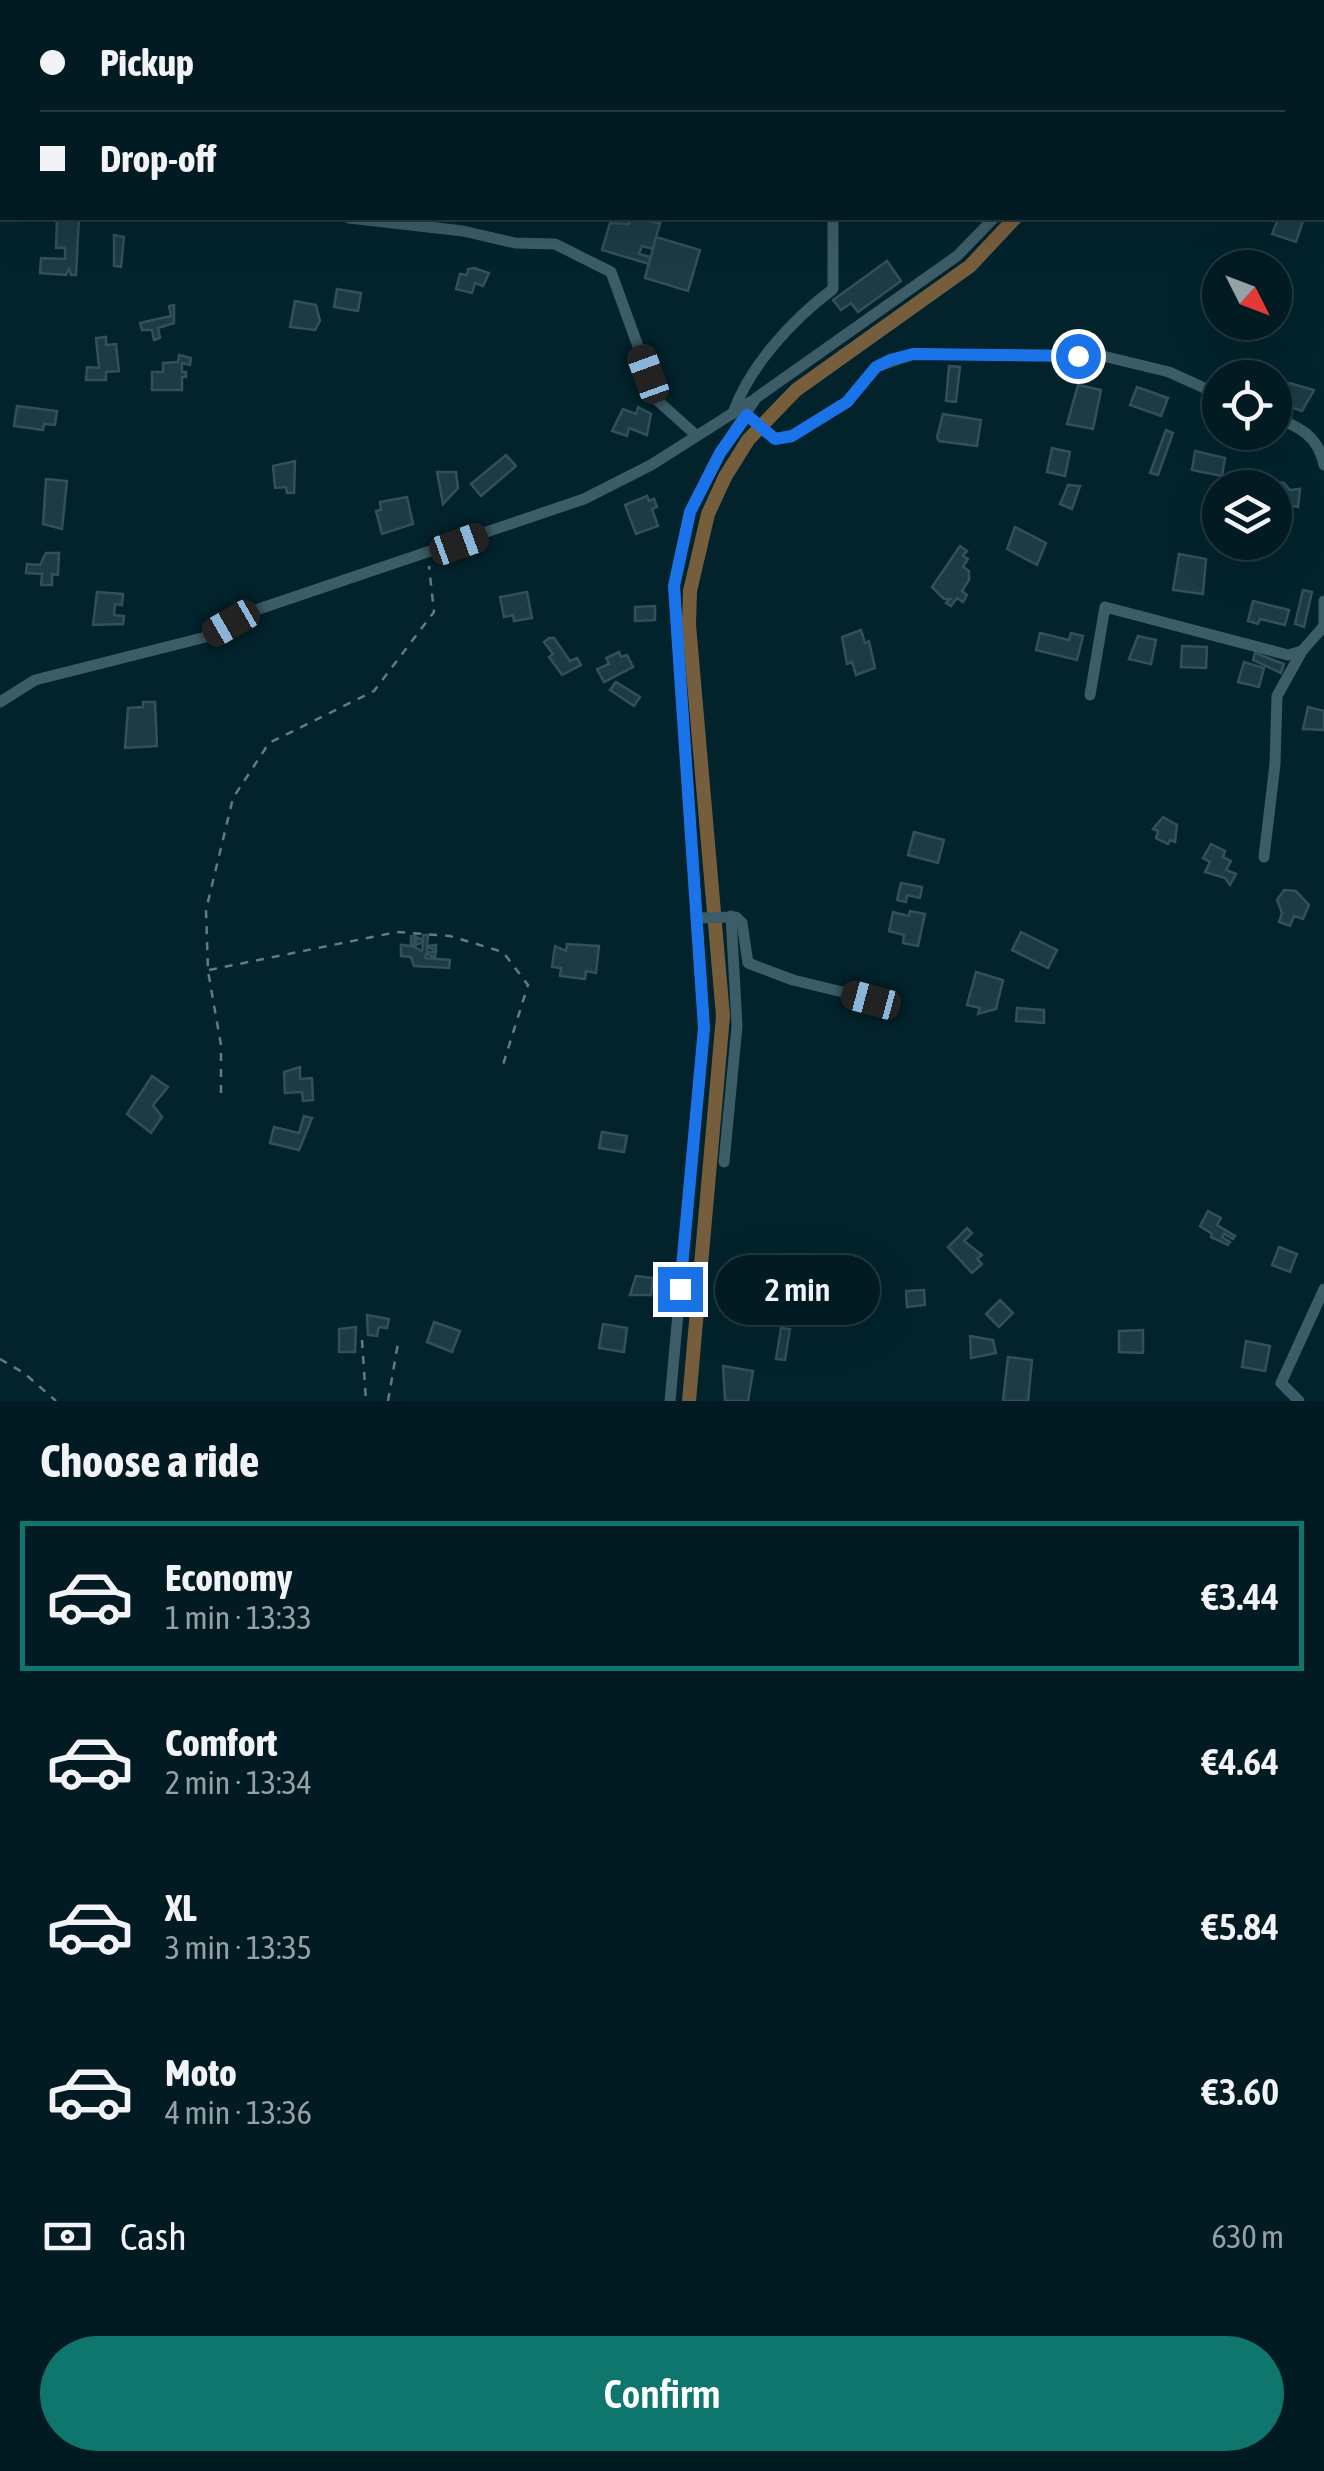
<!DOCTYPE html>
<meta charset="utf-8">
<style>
body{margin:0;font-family:"Asap Condensed",sans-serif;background:#0c232a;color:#f1f3f6;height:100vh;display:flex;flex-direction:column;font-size:38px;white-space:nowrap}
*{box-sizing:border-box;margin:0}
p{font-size:32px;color:#96a1a5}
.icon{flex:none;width:55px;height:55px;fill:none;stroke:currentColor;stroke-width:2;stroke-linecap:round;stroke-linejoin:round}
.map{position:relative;height:1401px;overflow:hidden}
.side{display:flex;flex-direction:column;background:#021a21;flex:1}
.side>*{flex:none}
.banner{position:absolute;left:0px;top:0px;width:1325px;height:220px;box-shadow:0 10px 40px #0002,0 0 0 2px #23383f;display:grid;align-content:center;height:220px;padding:0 40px;background:#021a21}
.needle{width:65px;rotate:132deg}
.controls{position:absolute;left:1202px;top:250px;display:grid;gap:20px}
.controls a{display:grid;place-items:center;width:90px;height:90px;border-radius:50%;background:#021a21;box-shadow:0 10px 40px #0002,0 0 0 2px #23383f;font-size:50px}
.end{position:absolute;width:45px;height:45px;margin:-22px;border:12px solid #1a73e8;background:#fff;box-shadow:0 0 0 5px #fff}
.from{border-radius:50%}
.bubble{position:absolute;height:70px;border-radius:35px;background:#021a21;box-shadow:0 10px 40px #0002,0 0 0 2px #23383f;font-size:32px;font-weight:600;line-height:70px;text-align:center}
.car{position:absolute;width:30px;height:60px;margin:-30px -15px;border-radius:12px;box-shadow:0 0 8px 2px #0007;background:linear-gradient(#222 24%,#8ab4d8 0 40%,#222 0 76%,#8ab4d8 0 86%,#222 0)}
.banner b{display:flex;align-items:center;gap:35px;height:95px;font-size:38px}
.banner b+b{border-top:2px solid #23383f}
.banner i{width:25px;height:25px;background:#f1f3f6}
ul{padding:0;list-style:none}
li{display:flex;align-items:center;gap:30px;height:150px;margin:0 20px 15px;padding:0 20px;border:5px solid transparent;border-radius:0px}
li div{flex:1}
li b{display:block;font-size:38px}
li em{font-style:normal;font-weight:600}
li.selected{border-color:#0f766e}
li>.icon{width:90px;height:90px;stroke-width:1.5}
h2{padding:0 40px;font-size:45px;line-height:120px}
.pay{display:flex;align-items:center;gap:25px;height:110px;padding:0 40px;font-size:38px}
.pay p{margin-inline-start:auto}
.cta{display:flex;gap:20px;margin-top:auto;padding:20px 40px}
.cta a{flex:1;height:115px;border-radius:60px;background:#0f766e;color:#fff;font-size:40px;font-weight:600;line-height:115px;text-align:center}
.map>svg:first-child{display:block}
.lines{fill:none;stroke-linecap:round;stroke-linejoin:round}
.canal{stroke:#765e3d;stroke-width:14}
.building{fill:#1c3b45;stroke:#30505a;stroke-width:2.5}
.path{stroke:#627b83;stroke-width:2.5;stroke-dasharray:8 8;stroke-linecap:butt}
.street{stroke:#3c5d67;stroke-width:11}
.route{stroke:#1a73e8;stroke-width:12}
</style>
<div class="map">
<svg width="1324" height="1401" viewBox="0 0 1324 1401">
<rect width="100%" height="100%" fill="#02232c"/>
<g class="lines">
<g class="canal">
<polyline points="1073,0 1073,2"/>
<polyline points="689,1401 723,1016 689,625 690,591 708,514 725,477 748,440 796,390 970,266 1015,218"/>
</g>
</g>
<g class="building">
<polygon points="57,218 79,218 76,275 71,275 69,269 66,275 40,273 41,258 65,259 65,248 56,248"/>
<polygon points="630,218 660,223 653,249 642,246 639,254 651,257 649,264 602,250 610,223 629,224"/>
<polygon points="1286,218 1304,218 1296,242 1272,234 1278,219 1284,221"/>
<polygon points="114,235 124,237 121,267 114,266"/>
<polygon points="656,237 700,250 688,291 645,278"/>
<polygon points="887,261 901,281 858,312 851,303 841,310 833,300"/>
<polygon points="474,268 489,273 483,286 475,283 472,293 456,289 460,274 467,275 468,269"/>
<polygon points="337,289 361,293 358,311 334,307"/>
<polygon points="295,301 316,305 320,321 315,330 290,327"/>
<polygon points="174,305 174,323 158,328 160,338 154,340 152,330 142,330 140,323 171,316 169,306"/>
<polygon points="106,337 106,345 116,344 119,371 106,372 106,380 86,380 87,367 99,368 96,338"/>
<polygon points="179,355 191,358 190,365 182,363 182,372 186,372 186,377 182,377 182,390 152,390 152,372 163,372 163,363 178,362"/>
<polygon points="949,366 960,367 956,402 946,401"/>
<polygon points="1289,383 1314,390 1302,411 1278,403"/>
<polygon points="1078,385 1101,390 1093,429 1067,424"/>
<polygon points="1137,387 1168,398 1161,416 1130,405"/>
<polygon points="17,406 57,411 55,425 44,424 43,430 14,426"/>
<polygon points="638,407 651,414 647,435 629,428 627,436 612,431 623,409 636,414"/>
<polygon points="943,414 981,420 977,446 939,441 937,437"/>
<polygon points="1166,430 1173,433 1158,475 1150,473"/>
<polygon points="1052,448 1070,452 1065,476 1047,472"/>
<polygon points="1195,451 1225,458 1222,476 1192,470"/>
<polygon points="506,455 516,466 481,496 471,484"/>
<polygon points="295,461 294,493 287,493 286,487 275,488 273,466"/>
<polygon points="437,472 456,472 458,488 443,504"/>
<polygon points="46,479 67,481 62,529 43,524"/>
<polygon points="1266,480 1284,483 1290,490 1300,489 1298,507 1284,504 1283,509 1276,508 1275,488 1264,488"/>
<polygon points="1068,485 1080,486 1072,509 1060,504"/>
<polygon points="647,496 649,501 654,499 657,507 652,509 658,526 636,534 625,505"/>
<polygon points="407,497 413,524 382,534 376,511 381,510 380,502"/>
<polygon points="1015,527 1046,543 1037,565 1007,549"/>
<polygon points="960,546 967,551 963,556 968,559 963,567 969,571 969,580 962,591 967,595 963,602 957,598 951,606 946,603 950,599 944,599 932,587"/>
<polygon points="46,553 59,553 58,575 52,574 52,585 41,585 42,574 26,573 27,564 40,565"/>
<polygon points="1179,554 1206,559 1203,594 1173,590"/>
<polygon points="1303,590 1312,592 1304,627 1295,624"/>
<polygon points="97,592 123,594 122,605 115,604 114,615 124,616 123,624 93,625"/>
<polygon points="527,592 532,618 514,621 513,615 504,617 500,597"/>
<polygon points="1253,601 1289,610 1285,625 1260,619 1258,624 1248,621"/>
<polygon points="655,606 655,620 635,621 635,607"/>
<polygon points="861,630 865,643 869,641 875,668 856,675 852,662 847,664 842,637"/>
<polygon points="1040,633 1069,640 1071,633 1083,636 1077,660 1036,650"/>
<polygon points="1138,636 1156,640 1151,664 1129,659"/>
<polygon points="549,638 554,638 570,661 577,658 581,665 562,675 549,657 553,654 544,642"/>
<polygon points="1182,646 1207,647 1206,668 1181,667"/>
<polygon points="619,652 621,657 627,655 633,667 604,682 597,669 609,664 606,658"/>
<polygon points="1255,653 1284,664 1281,673 1253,660"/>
<polygon points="1244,662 1264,668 1259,687 1238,682"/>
<polygon points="616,682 640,697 634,706 610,690"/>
<polygon points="143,702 155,702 157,746 125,748 128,708 143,707"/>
<polygon points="1308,707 1324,711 1324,730 1303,729"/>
<polygon points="1163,817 1177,825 1175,842 1170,840 1168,844 1156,838 1158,831 1153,829"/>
<polygon points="914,832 944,840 938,863 908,855"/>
<polygon points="1211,844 1225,851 1223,857 1231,861 1226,870 1236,874 1230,885 1225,878 1205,872 1210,862 1203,858"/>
<polygon points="901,883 922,887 920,898 907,895 906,902 897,900"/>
<polygon points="1284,890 1296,891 1309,905 1303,919 1294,916 1290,926 1279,922 1282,913 1277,900"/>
<polygon points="910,911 925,914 918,946 903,943 904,935 889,931 893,912 909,916"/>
<polygon points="1021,932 1057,950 1048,968 1012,950"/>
<polygon points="423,935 428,935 427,946 436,945 436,950 427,947 427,952 436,952 435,957 426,954 425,958 450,960 449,968 414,966 411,957 401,956 401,945 411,946 411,936 415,936 413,946 422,951 423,942 416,945 416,937 423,940"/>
<polygon points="567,944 599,946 596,973 586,971 585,979 560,976 561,968 552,967 555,946 566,951"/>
<polygon points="976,972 1003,980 996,1009 978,1014 980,1008 967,1005"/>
<polygon points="1017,1008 1044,1010 1044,1023 1016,1021"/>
<polygon points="300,1067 300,1079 312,1078 313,1100 303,1101 302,1092 285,1093 284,1072"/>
<polygon points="152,1076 168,1087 153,1105 162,1117 151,1133 127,1114"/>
<polygon points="304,1116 312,1118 299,1150 270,1143 274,1127 299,1133"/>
<polygon points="602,1132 627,1136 624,1152 599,1148"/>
<polygon points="1208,1211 1221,1218 1217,1225 1235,1236 1233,1239 1224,1234 1222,1237 1230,1242 1228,1245 1211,1237 1212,1234 1200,1226"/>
<polygon points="967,1228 972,1233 964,1241 982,1255 977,1259 982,1264 972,1273 948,1247"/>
<polygon points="1279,1247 1297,1254 1290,1272 1272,1265"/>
<polygon points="863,1262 867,1268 855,1305 823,1289 837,1268 855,1277"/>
<polygon points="636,1276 653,1278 651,1295 630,1295"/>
<polygon points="924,1290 925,1305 907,1307 906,1291"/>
<polygon points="1000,1300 1013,1313 999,1327 986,1314"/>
<polygon points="367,1315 389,1319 387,1328 379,1327 377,1336 368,1335"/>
<polygon points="434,1322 460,1331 452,1352 427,1342"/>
<polygon points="603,1324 627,1328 624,1352 599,1348"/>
<polygon points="356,1327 355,1352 339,1352 339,1329"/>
<polygon points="781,1328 790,1329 785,1360 776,1359"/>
<polygon points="1143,1330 1143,1353 1119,1352 1119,1331"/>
<polygon points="970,1336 993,1340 996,1353 971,1358"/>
<polygon points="1246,1341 1270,1346 1265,1371 1242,1367"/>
<polygon points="1008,1357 1032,1360 1028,1401 1003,1401"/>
<polygon points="723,1366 753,1371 748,1401 725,1401"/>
</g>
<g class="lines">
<g class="path">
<polyline points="209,970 397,932 450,936 503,952 528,985 502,1068"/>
<polyline points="221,1093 221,1045 208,971 206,910 233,798 269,743 374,691 434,612 429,566"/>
<polyline points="362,1340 366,1401"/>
<polyline points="0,1359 24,1373 56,1401"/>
<polyline points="388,1401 398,1343"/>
</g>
<g class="street">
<polyline points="864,0 865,2"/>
<polyline points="368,2 368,0"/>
<polyline points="1057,2 1057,0"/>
<polyline points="0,164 2,164"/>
<polyline points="1322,196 1324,196"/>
<polyline points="349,218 463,231 515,243 555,244 611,272 658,401 697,436"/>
<path d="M733 413C750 365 793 319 833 289V218"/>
<polyline points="747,415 775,439 792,436 847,402 876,367 913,354 1103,356 1169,372 1220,395"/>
<path d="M1275 417C1301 428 1318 436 1324 465"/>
<polyline points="1324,601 1324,627"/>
<polyline points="1090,695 1105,607 1288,655 1302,651 1323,627"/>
<polyline points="0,702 35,680 210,636 253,611 584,499 651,465 752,401"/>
<polyline points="1264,857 1275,764 1277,696 1302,651"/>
<polyline points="696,918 736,917 742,923 748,963 793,980 892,1004"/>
<polyline points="724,1162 737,1026 731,916"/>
<polyline points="670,1401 704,1028 674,585 690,512 720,453 756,398 957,256 994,218"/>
<polyline points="1299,1401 1281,1383 1324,1289"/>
</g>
</g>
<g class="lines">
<polyline class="route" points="680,1289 704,1028 674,586 690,512 720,453 747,415 775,439 792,436 847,402 876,367 890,360 913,354 1078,356"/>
</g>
</svg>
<div class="controls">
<a><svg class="needle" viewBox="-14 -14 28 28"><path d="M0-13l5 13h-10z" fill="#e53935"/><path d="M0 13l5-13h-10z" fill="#96a1a5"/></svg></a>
<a><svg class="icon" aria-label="locate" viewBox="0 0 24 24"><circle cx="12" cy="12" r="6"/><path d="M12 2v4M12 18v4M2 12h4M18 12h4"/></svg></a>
<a><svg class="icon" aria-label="layers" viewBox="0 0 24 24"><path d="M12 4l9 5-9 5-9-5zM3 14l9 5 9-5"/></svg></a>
</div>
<i class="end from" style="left:1078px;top:356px"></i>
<i class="end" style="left:680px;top:1289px"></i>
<div class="bubble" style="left:715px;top:1255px;width:165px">2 min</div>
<i class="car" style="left:648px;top:374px;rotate:340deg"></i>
<i class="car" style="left:459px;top:544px;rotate:70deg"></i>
<i class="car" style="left:231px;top:623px;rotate:240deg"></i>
<i class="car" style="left:871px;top:1000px;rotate:285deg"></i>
<div class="banner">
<b><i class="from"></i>Pickup</b>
<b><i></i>Drop-off</b>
</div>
</div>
<section class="side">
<h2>Choose a ride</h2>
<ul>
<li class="selected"><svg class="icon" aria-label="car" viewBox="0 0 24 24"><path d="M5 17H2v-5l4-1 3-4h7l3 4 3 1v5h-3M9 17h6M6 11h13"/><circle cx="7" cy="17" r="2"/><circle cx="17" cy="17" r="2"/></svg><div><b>Economy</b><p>1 min · 13:33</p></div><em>€3.44</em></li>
<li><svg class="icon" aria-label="car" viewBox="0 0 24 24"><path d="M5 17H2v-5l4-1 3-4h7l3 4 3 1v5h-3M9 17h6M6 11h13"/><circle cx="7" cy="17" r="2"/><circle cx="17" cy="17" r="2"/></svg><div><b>Comfort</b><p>2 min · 13:34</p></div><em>€4.64</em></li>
<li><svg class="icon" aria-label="car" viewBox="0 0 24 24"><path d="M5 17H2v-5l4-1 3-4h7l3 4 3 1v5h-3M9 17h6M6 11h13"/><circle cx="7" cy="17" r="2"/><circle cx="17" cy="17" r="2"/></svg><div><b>XL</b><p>3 min · 13:35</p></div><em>€5.84</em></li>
<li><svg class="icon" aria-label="car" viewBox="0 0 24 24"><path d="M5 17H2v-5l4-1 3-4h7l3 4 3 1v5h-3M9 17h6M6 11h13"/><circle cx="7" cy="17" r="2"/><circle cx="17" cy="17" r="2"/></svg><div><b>Moto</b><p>4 min · 13:36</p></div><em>€3.60</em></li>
</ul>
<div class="pay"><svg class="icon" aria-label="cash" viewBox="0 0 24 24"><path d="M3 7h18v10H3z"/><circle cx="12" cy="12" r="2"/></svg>Cash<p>630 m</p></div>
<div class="cta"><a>Confirm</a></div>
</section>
